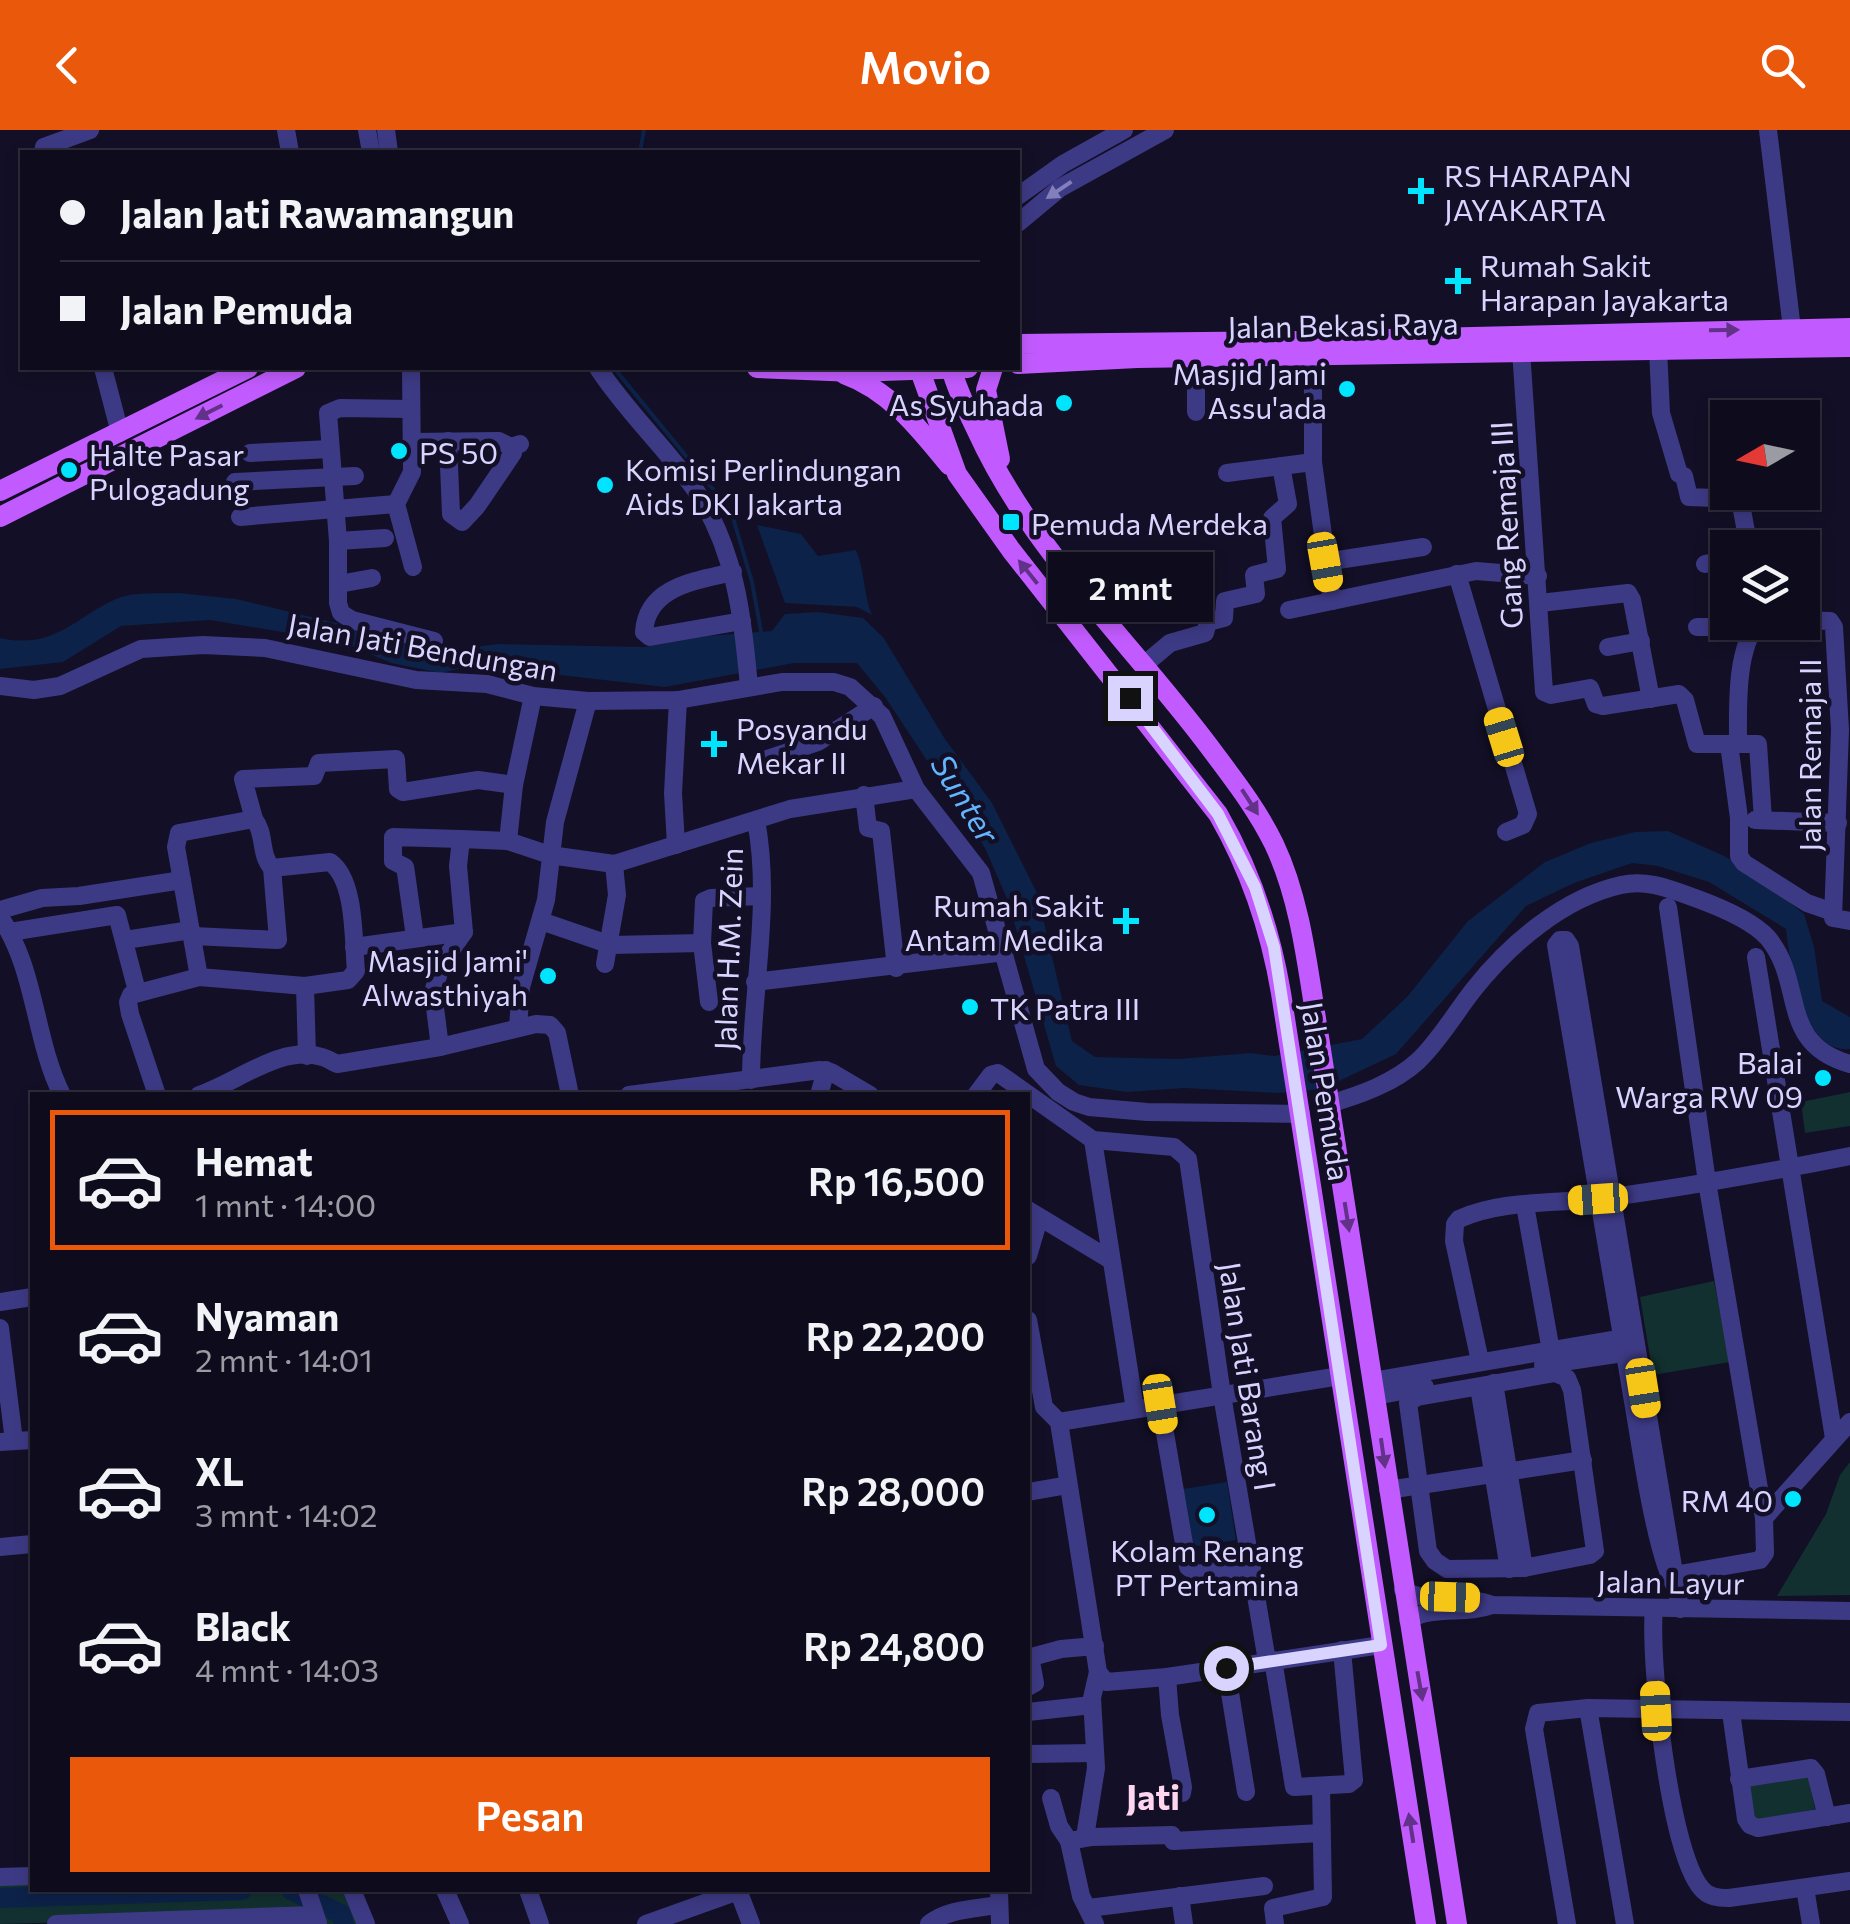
<!DOCTYPE html>
<html lang="id">
<meta charset="utf-8">
<style>
body{margin:0;font-family:Commissioner,sans-serif;background:#171425;color:#f1f3f6;height:100vh;display:flex;flex-direction:column;font-size:38px;white-space:nowrap}
*{box-sizing:border-box;margin:0}
p{font-size:32px;color:#9b9ba3}
.icon{flex:none;width:55px;height:55px;fill:none;stroke:currentColor;stroke-width:2;stroke-linecap:round;stroke-linejoin:round}
.map{position:relative;flex:1;overflow:hidden}
.details{position:absolute;left:30px;top:962px;width:1000px;height:800px;display:flex;flex-direction:column;background:#0e0b1c;border-radius:0px;box-shadow:0 5px 15px #0003,0 0 0 2px #2e2b3b}
.details>*{flex:none}
.hud{position:absolute;left:20px;top:20px;width:1000px;height:220px;border-radius:0px;box-shadow:0 5px 15px #0003,0 0 0 2px #2e2b3b;display:grid;align-content:center;height:220px;padding:0 40px;background:#0e0b1c}
.needle{width:65px;rotate:261deg}
.controls{position:absolute;left:1710px;top:270px;display:grid;gap:20px}
.controls a{display:grid;place-items:center;width:110px;height:110px;border-radius:0px;background:#0e0b1c;box-shadow:0 5px 15px #0003,0 0 0 2px #2e2b3b;font-size:50px}
.end{position:absolute;width:45px;height:45px;margin:-22px;border:12px solid #d9d4ff;background:#111;box-shadow:0 0 0 5px #111}
.from{border-radius:50%}
.bubble{position:absolute;height:70px;border-radius:0px;background:#0e0b1c;box-shadow:0 5px 15px #0003,0 0 0 2px #2e2b3b;font-size:32px;font-weight:600;line-height:70px;text-align:center}
.car{position:absolute;width:30px;height:60px;margin:-30px -15px;border-radius:12px;box-shadow:0 0 8px 2px #0007;background:linear-gradient(#f5c518 24%,#345 0 40%,#f5c518 0 76%,#345 0 86%,#f5c518 0)}
.hud b{display:flex;align-items:center;gap:35px;height:95px;font-size:38px}
.hud b+b{border-top:2px solid #2e2b3b}
.hud i{width:25px;height:25px;background:#f1f3f6}
ul{padding:18px 0 0;list-style:none}
li{display:flex;align-items:center;gap:30px;height:140px;margin:0 20px 15px;padding:0 20px;border:5px solid transparent;border-radius:0px}
li div{flex:1}
li b{display:block;font-size:38px}
li em{font-style:normal;font-weight:600}
li.selected{border-color:#ea580c}
li>.icon{width:90px;height:90px;stroke-width:1.5}
.button{display:flex;gap:20px;margin-top:auto;padding:20px 40px}
.button a{flex:1;height:115px;border-radius:0px;background:#ea580c;color:#fff;font-size:40px;font-weight:600;line-height:115px;text-align:center}
header{display:flex;justify-content:space-between;align-items:center;height:130px;padding:0 40px;background:#ea580c;color:#fff;font-size:45px;font-weight:600}
.map>svg:first-child{display:block}
.green{fill:#12302f}
.water{fill:#0c2248}
.lines{fill:none;stroke-linecap:round;stroke-linejoin:round}
.stream{stroke:#0c2248;stroke-width:4}
.river{stroke:#0c2248;stroke-width:20}
.minor{stroke:#3d3a85;stroke-width:18}
.major{stroke:#c25bff;stroke-width:20}
.oneway{fill:#837fbc}
.oneway2{fill:#623188}
.route{stroke:#d9d4ff;stroke-width:12}
.poi-dot{fill:#00e5ff;stroke:#130f26;stroke-width:4}
.labels{text-anchor:middle;dominant-baseline:central;stroke-width:9;stroke-linejoin:round;paint-order:stroke}
.poi-label{font-size:30px;fill:#d9d4ff;stroke:#130f26;text-anchor:start}
.street-label{font-size:30px;fill:#d9d4ff;stroke:#130f26}
.water-label{font-size:32px;font-style:italic;fill:#62b6ff;stroke:#130f26}
.quarter-label{font-size:35px;font-weight:bold;fill:#ffd6f0;stroke:#130f26}
</style>
<header><svg class="icon" aria-label="back" viewBox="0 0 24 24"><path d="M15 5l-7 7 7 7"/></svg>Movio<svg class="icon" aria-label="search" viewBox="0 0 24 24"><circle cx="10" cy="10" r="6"/><path d="M15 15l6 6"/></svg></header>
<div class="map">
<svg width="1850" height="1794" viewBox="0 0 1850 1794">
<rect width="100%" height="100%" fill="#130f26"/>
<g class="green">
<polygon points="1850,962 1850,996 1805,1003 1801,972"/>
<polygon points="1714,1151 1730,1232 1653,1245 1640,1167"/>
<polygon points="1850,1332 1850,1465 1777,1466 1826,1384 1840,1345"/>
<polygon points="1807,1641 1815,1679 1755,1691 1747,1653"/>
<polygon points="32,1746 32,1760 351,1760 366,1794 318,1794 314,1785 0,1794 0,1747"/>
</g>
<g class="water">
<path d="M757 395 801 404 818 426 856 420C865 441 863 463 872 485L857 477 785 473Z"/>
<path d="M179 463 236 469 448 520 499 514 644 517 707 506 772 501 785 484 818 482 863 488 883 507 945 609 992 673 1037 763 1072 911 1095 927 1178 929 1251 923 1274 926 1362 909 1407 867 1468 791 1545 732 1591 713 1635 702 1668 701 1724 726 1751 741 1804 784 1814 817 1822 871 1850 887V919C1801 924 1790 833 1786 799L1709 752 1658 736 1632 733 1574 753 1526 776 1396 924 1322 959 1277 963 1184 958 1127 962 1079 955 1056 936 1008 771 985 718 885 567 857 533H794L665 557 516 540 466 537 441 543 391 533 342 512 210 490 121 496 63 532 0 539V508C54 520 74 488 116 469 133 461 160 464 179 463Z"/>
<polygon points="1227,1352 1236,1410 1186,1418 1177,1360"/>
</g>
<g class="lines">
<g class="stream">
<polyline points="640,22 644,0"/>
<polyline points="614,238 731,381 752,452 762,507"/>
</g>
<g class="river">
<polyline points="291,1760 341,1784 344,1794"/>
<polyline points="0,1768 242,1760"/>
</g>
<g class="minor">
<polyline points="286,0 290,22"/>
<polyline points="367,0 371,22"/>
<polyline points="386,0 389,22"/>
<polyline points="1768,0 1792,199"/>
<polyline points="43,22 44,17 90,0"/>
<polyline points="1018,66 1063,34 1124,0"/>
<polyline points="1018,93 1060,58 1165,0"/>
<polyline points="1658,219 1661,283 1679,344 1684,346 1689,367 1740,369 1749,418"/>
<polyline points="1521,220 1544,562 1551,565 1590,558 1596,574 1603,576 1679,564 1685,570 1697,614 1758,614 1763,690"/>
<polyline points="1313,225 1313,332 1332,471 1476,441 1538,446"/>
<polyline points="103,238 120,303"/>
<polyline points="411,238 412,342 396,374 413,437"/>
<path d="M598 238C626 281 664 316 694 358 735 417 743 487 749 557"/>
<polyline points="411,279 340,278 328,283 338,411 338,473 341,483 352,490 434,511"/>
<polyline points="1196,282 1196,227"/>
<polyline points="448,311 451,384 462,392 477,376 513,323 511,317"/>
<polyline points="411,312 499,311 511,317 520,314"/>
<polyline points="250,323 330,319"/>
<polyline points="1227,343 1313,332"/>
<polyline points="235,352 355,346"/>
<polyline points="240,387 396,374"/>
<polyline points="338,411 385,408"/>
<polyline points="1325,432 1423,417"/>
<polyline points="1705,434 1728,429"/>
<path d="M733 442C696 451 647 456 644 502L650 507 742 491"/>
<polyline points="1457,444 1528,684 1523,695 1506,702"/>
<polyline points="339,454 372,448"/>
<polyline points="1540,473 1628,463 1632,470 1651,569"/>
<polyline points="1289,480 1332,471"/>
<polyline points="1802,490 1830,491 1834,497 1840,600 1833,788 1850,791"/>
<polyline points="1697,497 1755,497"/>
<polyline points="1608,517 1641,511"/>
<polyline points="1145,534 1170,513 1205,503 1208,492 1224,488 1225,471 1256,464 1254,445 1277,439 1272,388 1288,374 1281,336"/>
<polyline points="0,556 34,560 60,556 141,519 203,515 265,518 416,550 487,554 533,566 588,571 678,570 782,552 834,552 850,557 882,586 916,659 981,743 1036,939 1058,962 1074,972 1089,977 1147,982 1301,984"/>
<polyline points="1729,614 1739,688 1739,726 1744,733 1807,773 1833,782"/>
<path d="M1738 614C1738 580 1735 518 1759 492"/>
<polyline points="758,632 818,612 874,576"/>
<polyline points="864,665 868,698 881,701 896,838"/>
<polyline points="254,689 243,649 314,646 319,633 396,629 398,659 403,662 478,650 514,655"/>
<polyline points="1755,690 1838,693"/>
<polyline points="508,711 514,655 533,566"/>
<polyline points="676,715 673,663 678,570"/>
<polyline points="0,780 42,768 79,766 182,750"/>
<path d="M0 787C36 839 34 909 62 965"/>
<polyline points="541,791 611,815 702,813 704,771 711,768 761,766"/>
<polyline points="10,802 117,785 137,861"/>
<polyline points="193,806 278,810 272,738"/>
<polyline points="415,807 406,743 405,737 393,731 393,707 461,709"/>
<polyline points="125,810 191,800"/>
<polyline points="702,813 709,872"/>
<polyline points="354,817 464,802 458,736 461,709 508,711 550,725 614,734 790,679 916,659"/>
<polyline points="1756,827 1834,1308"/>
<polyline points="605,834 617,765 614,734"/>
<polyline points="755,852 1005,822"/>
<polyline points="305,856 307,926"/>
<polyline points="518,897 521,857 546,770 555,692 588,571"/>
<polyline points="440,917 433,862 442,833 464,802"/>
<path d="M751 950C751 864 772 775 756 690"/>
<path d="M157 965 130 884 128 872 131 865 199 847 305 856 348 850 356 841C353 811 356 750 330 732L272 738C259 724 266 704 254 689L179 703 176 717 199 847"/>
<path d="M199 965C238 952 281 914 322 927 327 928 332 932 337 934L440 917 536 894 550 895 557 903 570 965"/>
<polyline points="629,965 820,940 831,942 870,965"/>
<polyline points="819,965 826,940"/>
<polyline points="976,965 991,945 998,943 1093,1010 1174,1017 1188,1029 1222,1265 1267,1531"/>
<path d="M1329 974C1360 965 1394 953 1418 931 1440 910 1455 883 1474 859 1510 814 1563 768 1621 755 1647 749 1670 759 1695 768 1717 776 1752 790 1768 808 1806 854 1777 913 1850 934"/>
<polyline points="1093,1010 1135,1279"/>
<polyline points="1525,1075 1551,1221"/>
<polyline points="1028,1080 1109,1129"/>
<polyline points="1028,1126 1039,1089"/>
<polyline points="0,1172 32,1167"/>
<polyline points="1028,1190 1044,1277 1059,1292"/>
<polyline points="0,1198 14,1311"/>
<path d="M1480 1231 1454 1111 1455 1094 1459 1089C1503 1069 1559 1074 1605 1068 1687 1057 1769 1042 1850 1026"/>
<polyline points="1543,1235 1636,1221"/>
<polygon points="1555,1243 1567,1248 1572,1260 1595,1421 1590,1425 1524,1438 1447,1439 1435,1431 1428,1421 1408,1273 1417,1267"/>
<polyline points="1372,1251 1629,1207"/>
<polyline points="1494,1253 1524,1438"/>
<polyline points="1479,1257 1509,1439"/>
<polyline points="1375,1266 1425,1257"/>
<polyline points="1160,1274 1188,1437 1197,1444 1252,1436"/>
<polyline points="1059,1292 1098,1542 1106,1552 1167,1547 1381,1515"/>
<polyline points="1059,1292 1340,1246"/>
<polyline points="0,1312 32,1310"/>
<polyline points="1388,1360 1583,1330"/>
<polyline points="1028,1362 1068,1355"/>
<polyline points="1764,1388 1850,1292"/>
<polyline points="0,1417 32,1414"/>
<polyline points="1668,1446 1760,1430 1765,1423 1764,1388 1707,1052 1668,777"/>
<path d="M1677 1459C1658 1435 1642 1325 1636 1289 1609 1131 1582 973 1556 815L1560 810H1566L1570 816 1680 1479"/>
<path d="M1403 1460C1429 1475 1463 1463 1492 1475L1850 1481"/>
<path d="M1654 1478C1649 1531 1669 1719 1701 1758 1708 1767 1718 1768 1729 1768L1850 1751"/>
<path d="M1408 1490C1433 1475 1465 1485 1492 1475"/>
<polyline points="1028,1528 1061,1519 1095,1516"/>
<polyline points="1273,1530 1294,1657 1349,1654 1354,1650 1342,1520"/>
<polyline points="1226,1538 1246,1662"/>
<polyline points="1028,1557 1035,1553 1030,1527"/>
<polyline points="1588,1578 1625,1794"/>
<polyline points="1028,1582 1092,1575"/>
<polyline points="1731,1582 1746,1689 1750,1695 1758,1698 1850,1683"/>
<polyline points="1028,1624 1094,1623"/>
<polyline points="1739,1649 1811,1638 1816,1644 1827,1687"/>
<polyline points="1051,1668 1059,1696 1069,1711"/>
<polyline points="1162,1672 1167,1666 1182,1663 1183,1657 1170,1585 1167,1547"/>
<polyline points="1085,1707 1096,1638 1092,1568 1098,1542"/>
<polyline points="1173,1711 1321,1703"/>
<polyline points="0,1747 32,1746"/>
<polyline points="1805,1758 1811,1794"/>
<polyline points="307,1760 318,1793"/>
<polyline points="352,1760 366,1794"/>
<polyline points="445,1760 460,1794"/>
<polyline points="528,1760 540,1794"/>
<polyline points="738,1760 751,1794"/>
<polyline points="999,1760 1000,1794"/>
<polyline points="1180,1766 1184,1794"/>
<polyline points="1089,1778 1264,1756"/>
<polyline points="56,1794 315,1785"/>
<polyline points="646,1794 741,1760"/>
<path d="M929 1794C947 1779 975 1779 997 1775"/>
<polyline points="1095,1794 1081,1766 1069,1711 1092,1707 1172,1705"/>
<polyline points="1275,1794 1273,1778 1323,1767 1321,1656"/>
<polyline points="1567,1794 1534,1599 1538,1583 1588,1578 1850,1582"/>
</g>
<g class="major">
<polyline points="1018,214 1302,211 1850,198"/>
<polyline points="1018,234 1137,228 1850,217"/>
<polyline points="757,238 854,242 968,238"/>
<path d="M919 238 957 344 1011 420 1218 684C1251 741 1270 798 1281 863L1426 1794"/>
<path d="M951 238C957 260 967 280 977 301 1032 422 1133 514 1211 619 1234 650 1257 679 1274 714 1302 773 1308 843 1319 907L1457 1794"/>
<polyline points="993,238 986,260 1000,329"/>
<path d="M844 244C889 260 919 298 949 335"/>
<polyline points="0,361 248,238"/>
<polyline points="0,387 296,238"/>
</g>
</g>
<defs><path id="oneway-solid" d="M-6-.8H1V-3.2L6.5 0L1 3.2V.8H-6Z" transform="scale(2.5)"/></defs>
<use class="oneway" href="#oneway-solid" transform="translate(1059 60) rotate(146)"/>
<g class="oneway2">
<use href="#oneway-solid" transform="translate(1724 200) rotate(-1)"/>
<use href="#oneway-solid" transform="translate(209 282) rotate(153)"/>
<use href="#oneway-solid" transform="translate(1028 442) rotate(-129)"/>
<use href="#oneway-solid" transform="translate(1250 672) rotate(57)"/>
<use href="#oneway-solid" transform="translate(1347 1087) rotate(81)"/>
<use href="#oneway-solid" transform="translate(1383 1323) rotate(82)"/>
<use href="#oneway-solid" transform="translate(1420 1556) rotate(80)"/>
<use href="#oneway-solid" transform="translate(1411 1698) rotate(-99)"/>
</g>
<g class="lines">
<polyline class="route" points="1130,568 1218,684 1255,757 1274,817 1381,1515 1226,1538"/>
</g>
<g class="poi-dot">
<path d="M1416 46h10v10h10v10h-10v10h-10v-10h-10v-10h10z"/>
<path d="M1453 136h10v10h10v10h-10v10h-10v-10h-10v-10h10z"/>
<circle cx="1347" cy="259" r="10"/>
<circle cx="1064" cy="273" r="10"/>
<circle cx="399" cy="321" r="10"/>
<circle cx="69" cy="340" r="10"/>
<circle cx="605" cy="355" r="10"/>
<rect x="1001" y="382" width="20" height="20" rx="5"/>
<path d="M709 599h10v10h10v10h-10v10h-10v-10h-10v-10h10z"/>
<path d="M1121 776h10v10h10v10h-10v10h-10v-10h-10v-10h10z"/>
<circle cx="548" cy="846" r="10"/>
<circle cx="970" cy="877" r="10"/>
<circle cx="1823" cy="948" r="10"/>
<circle cx="1793" cy="1369" r="10"/>
<circle cx="1207" cy="1385" r="10"/>
</g>
<g class="labels">
<g class="poi-label">
<text x="1444" y="44">RS HARAPAN<tspan x="1444" dy="34">JAYAKARTA</tspan></text>
<text x="1480" y="134">Rumah Sakit<tspan x="1480" dy="34">Harapan Jayakarta</tspan></text>
<text x="1327" y="242" text-anchor="end">Masjid Jami<tspan x="1327" dy="34">Assu'ada</tspan></text>
<text x="1044" y="273" text-anchor="end">As Syuhada</text>
<text x="419" y="321">PS 50</text>
<text x="89" y="323">Halte Pasar<tspan x="89" dy="34">Pulogadung</tspan></text>
<text x="625" y="338">Komisi Perlindungan<tspan x="625" dy="34">Aids DKI Jakarta</tspan></text>
<text x="1031" y="392">Pemuda Merdeka</text>
<text x="736" y="597">Posyandu<tspan x="736" dy="34">Mekar II</tspan></text>
<text x="1104" y="774" text-anchor="end">Rumah Sakit<tspan x="1104" dy="34">Antam Medika</tspan></text>
<text x="528" y="829" text-anchor="end">Masjid Jami'<tspan x="528" dy="34">Alwasthiyah</tspan></text>
<text x="990" y="877">TK Patra III</text>
<text x="1803" y="931" text-anchor="end">Balai<tspan x="1803" dy="34">Warga RW 09</tspan></text>
<text x="1773" y="1369" text-anchor="end">RM 40</text>
<text x="1207" y="1419" text-anchor="middle">Kolam Renang<tspan x="1207" dy="34">PT Pertamina</tspan></text>
</g>
<g class="street-label">
<text transform="translate(1343 194) rotate(-1)">Jalan Bekasi Raya</text>
<text transform="translate(1505 395) rotate(-93)">Gang Remaja III</text>
<text transform="translate(423 516) rotate(10)">Jalan Jati Bendungan</text>
<text transform="translate(1808 625) rotate(-90)">Jalan Remaja II</text>
<text transform="translate(727 819) rotate(-88)">Jalan H.M. Zein</text>
<text transform="translate(1327 961) rotate(81)">Jalan Pemuda</text>
<text transform="translate(1249 1246) rotate(81)">Jalan Jati Barang I</text>
<text transform="translate(1671 1451) rotate(1)">Jalan Layur</text>
</g>
<g class="water-label">
<text transform="translate(966 668) rotate(58)">Sunter</text>
</g>
<g class="quarter-label">
<text x="1153" y="1665">Jati</text>
</g>
</g>
</svg>
<div class="controls">
<a><svg class="needle" viewBox="-14 -14 28 28"><path d="M0-13l5 13h-10z" fill="#e53935"/><path d="M0 13l5-13h-10z" fill="#9b9ba3"/></svg></a>
<a><svg class="icon" aria-label="layers" viewBox="0 0 24 24"><path d="M12 4l9 5-9 5-9-5zM3 14l9 5 9-5"/></svg></a>
</div>
<i class="end from" style="left:1226px;top:1538px"></i>
<i class="end" style="left:1130px;top:568px"></i>
<div class="bubble" style="left:1048px;top:422px;width:165px">2 mnt</div>
<i class="car" style="left:1325px;top:432px;rotate:170deg"></i>
<i class="car" style="left:1504px;top:607px;rotate:343deg"></i>
<i class="car" style="left:1598px;top:1069px;rotate:266deg"></i>
<i class="car" style="left:1643px;top:1258px;rotate:171deg"></i>
<i class="car" style="left:1160px;top:1274px;rotate:171deg"></i>
<i class="car" style="left:1450px;top:1467px;rotate:92deg"></i>
<i class="car" style="left:1656px;top:1581px;rotate:357deg"></i>
<div class="hud">
<b><i class="from"></i>Jalan Jati Rawamangun</b>
<b><i></i>Jalan Pemuda</b>
</div>
<section class="details">
<ul>
<li class="selected"><svg class="icon" aria-label="car" viewBox="0 0 24 24"><path d="M5 17H2v-5l4-1 3-4h7l3 4 3 1v5h-3M9 17h6M6 11h13"/><circle cx="7" cy="17" r="2"/><circle cx="17" cy="17" r="2"/></svg><div><b>Hemat</b><p>1 mnt · 14:00</p></div><em>Rp 16,500</em></li>
<li><svg class="icon" aria-label="car" viewBox="0 0 24 24"><path d="M5 17H2v-5l4-1 3-4h7l3 4 3 1v5h-3M9 17h6M6 11h13"/><circle cx="7" cy="17" r="2"/><circle cx="17" cy="17" r="2"/></svg><div><b>Nyaman</b><p>2 mnt · 14:01</p></div><em>Rp 22,200</em></li>
<li><svg class="icon" aria-label="car" viewBox="0 0 24 24"><path d="M5 17H2v-5l4-1 3-4h7l3 4 3 1v5h-3M9 17h6M6 11h13"/><circle cx="7" cy="17" r="2"/><circle cx="17" cy="17" r="2"/></svg><div><b>XL</b><p>3 mnt · 14:02</p></div><em>Rp 28,000</em></li>
<li><svg class="icon" aria-label="car" viewBox="0 0 24 24"><path d="M5 17H2v-5l4-1 3-4h7l3 4 3 1v5h-3M9 17h6M6 11h13"/><circle cx="7" cy="17" r="2"/><circle cx="17" cy="17" r="2"/></svg><div><b>Black</b><p>4 mnt · 14:03</p></div><em>Rp 24,800</em></li>
</ul>
<div class="button"><a>Pesan</a></div>
</section>
</div>
